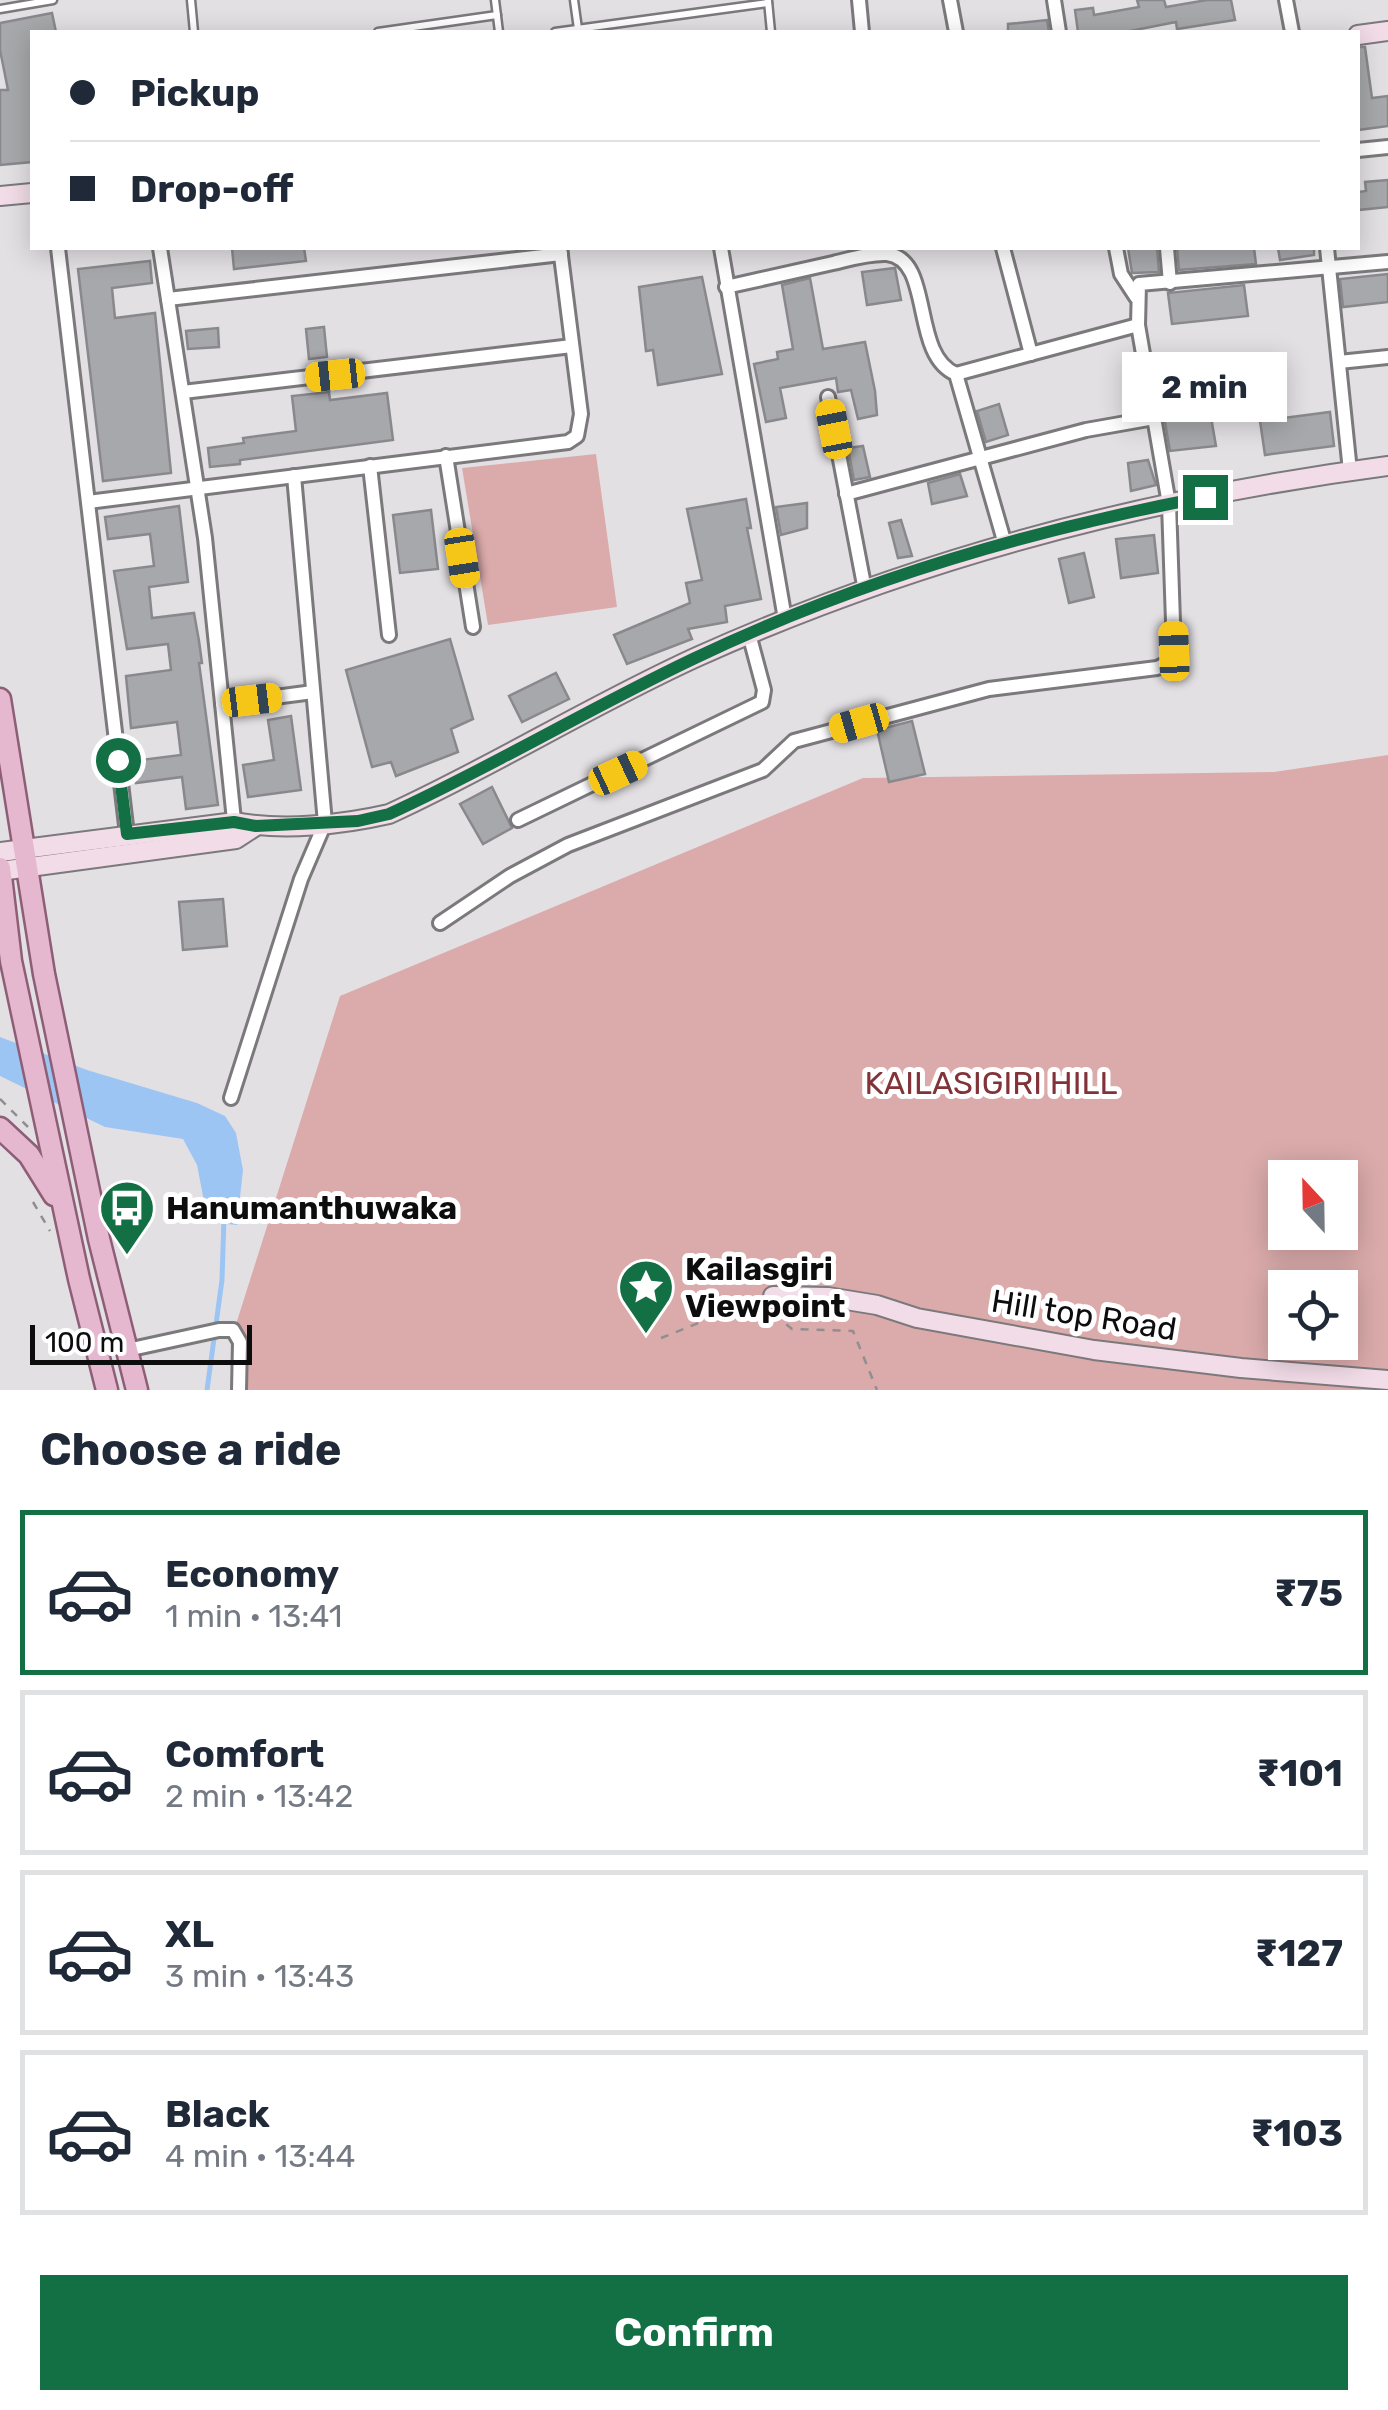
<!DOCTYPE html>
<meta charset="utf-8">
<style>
body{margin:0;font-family:Rubik,sans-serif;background:#f6f6f7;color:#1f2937;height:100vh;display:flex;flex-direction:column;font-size:38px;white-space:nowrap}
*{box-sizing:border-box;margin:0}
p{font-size:32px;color:#747a83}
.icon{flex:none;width:55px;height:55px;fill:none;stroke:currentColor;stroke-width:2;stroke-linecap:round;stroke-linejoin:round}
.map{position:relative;height:1390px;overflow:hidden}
.side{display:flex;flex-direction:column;background:#fff;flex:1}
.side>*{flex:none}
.hud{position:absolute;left:30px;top:30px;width:1330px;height:220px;border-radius:0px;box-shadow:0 5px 25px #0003;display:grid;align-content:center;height:220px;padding:0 40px;background:#fff}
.needle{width:65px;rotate:338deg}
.tools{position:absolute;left:1268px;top:1160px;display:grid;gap:20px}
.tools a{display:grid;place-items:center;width:90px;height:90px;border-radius:0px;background:#fff;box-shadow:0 5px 25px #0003;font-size:50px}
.scale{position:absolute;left:30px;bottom:25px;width:222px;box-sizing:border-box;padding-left:10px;border:5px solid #0e0d0e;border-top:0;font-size:28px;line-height:35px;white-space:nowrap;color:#0e0d0e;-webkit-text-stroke:8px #fff;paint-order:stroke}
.end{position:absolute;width:45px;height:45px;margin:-22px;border:12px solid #127044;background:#fff;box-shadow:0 0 0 5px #fff}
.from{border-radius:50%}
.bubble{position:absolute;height:70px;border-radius:0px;background:#fff;box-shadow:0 5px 25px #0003;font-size:32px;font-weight:700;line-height:70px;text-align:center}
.car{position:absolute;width:30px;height:60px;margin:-30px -15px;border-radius:12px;box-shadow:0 0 8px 2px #0007;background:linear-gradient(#f5c518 24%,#345 0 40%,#f5c518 0 76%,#345 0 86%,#f5c518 0)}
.hud b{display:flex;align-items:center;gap:35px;height:95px;font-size:38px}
.hud b+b{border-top:2px solid #e0e1e3}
.hud i{width:25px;height:25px;background:#1f2937}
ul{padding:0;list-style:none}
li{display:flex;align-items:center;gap:30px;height:165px;margin:0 20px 15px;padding:0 20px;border:5px solid #e0e1e3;border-radius:0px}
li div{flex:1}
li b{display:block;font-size:38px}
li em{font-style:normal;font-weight:700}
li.current{border-color:#127044}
li>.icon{width:90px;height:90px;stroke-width:1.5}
h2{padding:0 40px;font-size:45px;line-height:120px}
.primary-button{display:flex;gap:20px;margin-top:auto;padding:20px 40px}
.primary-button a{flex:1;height:115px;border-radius:0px;background:#127044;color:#fff;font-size:40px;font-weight:700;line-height:115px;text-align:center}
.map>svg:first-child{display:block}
.green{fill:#dbabab;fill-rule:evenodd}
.water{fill:#9dc5f3}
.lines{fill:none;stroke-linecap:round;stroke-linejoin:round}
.stream{stroke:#9dc5f3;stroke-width:5}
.building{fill:#a7a8ab;stroke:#89898d;stroke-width:2.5}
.lane-casing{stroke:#7b797c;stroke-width:11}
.street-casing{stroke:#7b797c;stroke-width:18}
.secondary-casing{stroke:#7b797c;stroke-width:22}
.primary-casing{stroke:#8e5e77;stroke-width:25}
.path{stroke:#908e91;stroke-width:2.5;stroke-dasharray:8 8;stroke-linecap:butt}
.lane{stroke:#fff;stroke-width:6}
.street{stroke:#fff;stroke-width:12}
.secondary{stroke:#f2dce7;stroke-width:18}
.primary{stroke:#e5b8d0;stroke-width:20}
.route{stroke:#127044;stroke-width:12}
.labels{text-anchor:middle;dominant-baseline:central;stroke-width:10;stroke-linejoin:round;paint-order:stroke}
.park-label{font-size:32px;fill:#813338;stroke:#fff}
.poi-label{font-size:32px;font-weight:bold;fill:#0e0d0e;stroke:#fff;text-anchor:start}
.street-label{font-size:32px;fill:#0e0d0e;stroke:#fff}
</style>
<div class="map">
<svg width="1388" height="1390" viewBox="0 0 1388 1390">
<rect width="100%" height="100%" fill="#e3e0e4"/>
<g class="green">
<polygon points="596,454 617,607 488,625 462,468"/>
<path d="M1388 755V1390H239L231 1340 340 996 863 778 1274 772ZM1285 1178H1340V1232H1285ZM1285 1288H1340V1342H1285Z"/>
</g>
<polygon class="water" points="0,1037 87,1070 197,1103 225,1116 236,1133 243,1170 237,1225 208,1222 197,1165 183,1139 105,1127 0,1076"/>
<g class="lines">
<polyline class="stream" points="207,1390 222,1280 224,1218"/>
</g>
<g class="building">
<polygon points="1137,0 1164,0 1166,7 1207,0 1231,0 1235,20 1177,29 1176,22 1125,32 1078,32 1075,10 1093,8 1094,15 1139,7"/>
<polygon points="52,13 56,32 32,32 32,162 0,165 0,90 8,90 0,50 0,23"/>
<polygon points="1047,20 1049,32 1008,32 1008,24"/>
<polygon points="1358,47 1365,47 1372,98 1388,96 1388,126 1358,130"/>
<polygon points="1388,180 1388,207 1358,210 1358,192 1366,191 1365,182"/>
<polygon points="232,248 304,248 306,261 234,269"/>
<polygon points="1128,248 1157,248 1159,272 1132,273"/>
<polygon points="1177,248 1254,248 1256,264 1179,270"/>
<polygon points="1278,248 1314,248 1314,255 1280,260"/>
<polygon points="150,261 152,283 112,288 115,318 155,313 171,473 103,481 78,269"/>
<polygon points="895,268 901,300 867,305 862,272"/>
<polygon points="1388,274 1388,302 1343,307 1340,279"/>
<polygon points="702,277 722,374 658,385 653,350 646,351 639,287"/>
<polygon points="810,278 823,349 865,342 875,391 877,415 858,419 851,390 838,392 836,378 780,388 786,418 766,422 754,364 778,359 777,352 793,349 782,285"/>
<polygon points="1244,285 1248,316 1172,324 1168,293"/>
<polygon points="324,327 327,357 309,359 306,329"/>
<polygon points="218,328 219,347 188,349 186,331"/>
<polygon points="1205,383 1216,446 1170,451 1159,388"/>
<polygon points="329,392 330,400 387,393 393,440 240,460 240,464 210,467 208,448 244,443 243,438 296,431 292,396"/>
<polygon points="999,404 1008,435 986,442 977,411"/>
<polygon points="1330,412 1334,446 1265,455 1260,421"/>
<polygon points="863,446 870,477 854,480 848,448"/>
<polygon points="1148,460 1156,485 1131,491 1128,463"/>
<polygon points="960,474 967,496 932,504 928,483"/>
<polygon points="746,499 751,528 747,528 761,599 725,606 727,622 688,629 692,639 627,664 614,635 690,603 686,583 702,580 687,509"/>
<polygon points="807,503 807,528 781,535 776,507"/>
<polygon points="179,506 188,582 149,587 152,618 194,613 199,641 202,663 199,663 218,805 186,809 182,777 136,783 133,761 181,755 177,722 131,728 126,676 171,670 168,644 127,649 114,571 154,566 150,534 108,539 105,517"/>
<polygon points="431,510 438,569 400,573 393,515"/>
<polygon points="901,520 912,556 898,558 889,523"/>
<polygon points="1154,535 1158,573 1121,578 1116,539"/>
<polygon points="1084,553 1094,597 1069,603 1059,559"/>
<polygon points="450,639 473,719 451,729 458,752 396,776 391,762 372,767 346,670"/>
<polygon points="556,673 569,699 522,722 509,696"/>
<polygon points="291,716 301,790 248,797 243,765 274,760 268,720"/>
<polygon points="912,721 925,774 889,782 877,730"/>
<polygon points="492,787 512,828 483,844 460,804"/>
<polygon points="223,899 227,946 183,950 179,902"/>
</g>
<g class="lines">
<g class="lane-casing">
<g id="lane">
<polyline points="191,0 194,32"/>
<polyline points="495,0 499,32"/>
<polyline points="574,0 578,29"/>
<polyline points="768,1 771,32"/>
<polyline points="0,9 53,0"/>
<polyline points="378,32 497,15"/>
<polyline points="555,32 768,3"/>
</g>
</g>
<g class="street-casing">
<g id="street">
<polyline points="859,0 862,32"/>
<polyline points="950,0 956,32"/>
<polyline points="1054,0 1059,32"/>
<polyline points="1286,0 1292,32"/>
<polyline points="1358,150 1388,147"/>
<polyline points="58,248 127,834"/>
<polyline points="160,248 205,538 235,830"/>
<polyline points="721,248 785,619"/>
<polyline points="1003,248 1031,354"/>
<polyline points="1116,248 1121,274 1136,297"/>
<polyline points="1167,248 1170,283"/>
<polyline points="1327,248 1350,471"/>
<path d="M726 287C761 279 797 271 833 263 850 259 869 253 887 254 934 259 910 355 956 374L1005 544"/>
<polyline points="168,299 561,254"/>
<polyline points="1339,362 1388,357"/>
<polyline points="956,374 1138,325"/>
<polyline points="1148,379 1242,368 1247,397"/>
<polyline points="183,392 572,346"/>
<polyline points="828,397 865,590"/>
<polyline points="446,456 473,627"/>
<polyline points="370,466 389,635"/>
<polyline points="846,494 1086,430 1154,418"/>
<polyline points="88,502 568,442 577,436 581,414 560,248"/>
<polyline points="222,704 313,692"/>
<polyline points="518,820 762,702 764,690 749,634"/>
<polyline points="440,923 510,876 568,845 763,770 794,741 989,689 1157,668 1169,662 1174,651 1169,504 1138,325 1139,284 1388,262"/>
<polyline points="231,1098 301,879 325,823 294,476"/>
<polyline points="127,1350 219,1330 233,1330 240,1342 239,1390"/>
</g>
</g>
<g class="secondary-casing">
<g id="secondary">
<polyline points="1358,35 1388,31"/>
<polyline points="0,196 32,193"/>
<path d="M0 852 235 822C283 831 341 825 389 814 494 766 593 704 699 656 917 558 1151 497 1388 466"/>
<polyline points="0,871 236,839 256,826"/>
<polyline points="773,1296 828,1297 877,1305 917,1318 1094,1350 1241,1368 1388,1380"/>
</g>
</g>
<g class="primary-casing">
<g id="primary">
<polyline points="0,699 44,974 99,1239 137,1390"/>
<polyline points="0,868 11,961 79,1279 107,1390"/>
<polyline points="0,1128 29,1155 54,1195"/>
</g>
</g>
<g class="path">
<polyline points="0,1099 28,1127"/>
<polyline points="33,1202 50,1231"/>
<polyline points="774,1314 792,1329 853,1331 877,1390"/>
<polyline points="661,1338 759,1299"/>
</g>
<use href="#lane" class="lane"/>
<use href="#street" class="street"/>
<use href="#secondary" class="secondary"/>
<use href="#primary" class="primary"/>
</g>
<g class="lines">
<path class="route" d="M118 760 127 834 234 822 256 826 358 821 389 814C492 767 590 708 693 659 854 582 1030 530 1205 497"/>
</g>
<defs>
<g id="bus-pin" transform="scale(2.875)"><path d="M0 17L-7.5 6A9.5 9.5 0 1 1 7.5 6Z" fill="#127044" stroke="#fff"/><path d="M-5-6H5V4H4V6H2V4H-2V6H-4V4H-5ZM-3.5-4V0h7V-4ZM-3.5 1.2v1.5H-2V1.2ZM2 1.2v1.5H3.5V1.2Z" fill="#fff"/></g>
<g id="sight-pin" transform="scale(2.875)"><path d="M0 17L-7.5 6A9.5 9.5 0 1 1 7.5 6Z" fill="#127044" stroke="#fff"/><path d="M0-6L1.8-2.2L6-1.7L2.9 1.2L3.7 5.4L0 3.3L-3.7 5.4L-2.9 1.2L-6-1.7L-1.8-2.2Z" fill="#fff"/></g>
</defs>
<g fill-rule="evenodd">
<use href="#bus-pin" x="127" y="1208"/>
<use href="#sight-pin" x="646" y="1287"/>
</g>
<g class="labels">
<g class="park-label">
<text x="991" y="1083">KAILASIGIRI HILL</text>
</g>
<g class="poi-label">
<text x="166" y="1208">Hanumanthuwaka</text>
<text x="685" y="1269">Kailasgiri<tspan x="685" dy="37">Viewpoint</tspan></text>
</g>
<g class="street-label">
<text transform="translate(1084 1315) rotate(9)">Hill top Road</text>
</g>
</g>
</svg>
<div class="tools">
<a><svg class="needle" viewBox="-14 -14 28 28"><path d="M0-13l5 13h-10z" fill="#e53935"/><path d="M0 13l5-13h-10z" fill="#747a83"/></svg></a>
<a><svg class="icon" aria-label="locate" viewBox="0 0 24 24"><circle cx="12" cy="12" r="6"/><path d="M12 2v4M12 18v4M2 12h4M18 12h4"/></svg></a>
</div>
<div class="scale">100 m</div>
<i class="end from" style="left:118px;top:760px"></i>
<i class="end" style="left:1205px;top:497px"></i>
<div class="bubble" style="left:1122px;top:352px;width:165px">2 min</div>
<i class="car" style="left:335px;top:375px;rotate:264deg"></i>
<i class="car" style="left:834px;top:429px;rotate:349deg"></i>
<i class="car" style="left:462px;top:558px;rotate:171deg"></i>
<i class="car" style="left:1174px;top:651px;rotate:358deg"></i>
<i class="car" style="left:252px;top:700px;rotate:83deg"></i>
<i class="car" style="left:859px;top:723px;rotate:254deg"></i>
<i class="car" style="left:618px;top:773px;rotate:65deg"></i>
<div class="hud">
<b><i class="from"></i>Pickup</b>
<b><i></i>Drop-off</b>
</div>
</div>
<section class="side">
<h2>Choose a ride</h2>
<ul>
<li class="current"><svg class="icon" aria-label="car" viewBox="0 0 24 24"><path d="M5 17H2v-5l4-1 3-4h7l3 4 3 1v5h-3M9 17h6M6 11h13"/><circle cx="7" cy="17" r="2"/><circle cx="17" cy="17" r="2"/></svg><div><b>Economy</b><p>1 min · 13:41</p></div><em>₹75</em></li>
<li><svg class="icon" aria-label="car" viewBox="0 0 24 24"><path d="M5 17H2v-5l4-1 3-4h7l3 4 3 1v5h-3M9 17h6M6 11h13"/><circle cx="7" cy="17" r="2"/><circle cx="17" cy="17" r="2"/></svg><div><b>Comfort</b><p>2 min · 13:42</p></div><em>₹101</em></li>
<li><svg class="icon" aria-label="car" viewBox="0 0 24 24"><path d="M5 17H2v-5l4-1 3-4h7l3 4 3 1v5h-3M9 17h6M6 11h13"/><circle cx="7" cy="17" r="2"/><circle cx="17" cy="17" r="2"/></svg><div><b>XL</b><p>3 min · 13:43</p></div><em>₹127</em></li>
<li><svg class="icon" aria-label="car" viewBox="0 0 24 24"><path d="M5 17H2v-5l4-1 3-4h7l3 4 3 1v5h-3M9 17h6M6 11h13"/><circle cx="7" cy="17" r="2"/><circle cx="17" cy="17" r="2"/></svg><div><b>Black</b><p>4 min · 13:44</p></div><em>₹103</em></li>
</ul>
<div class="primary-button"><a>Confirm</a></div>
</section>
